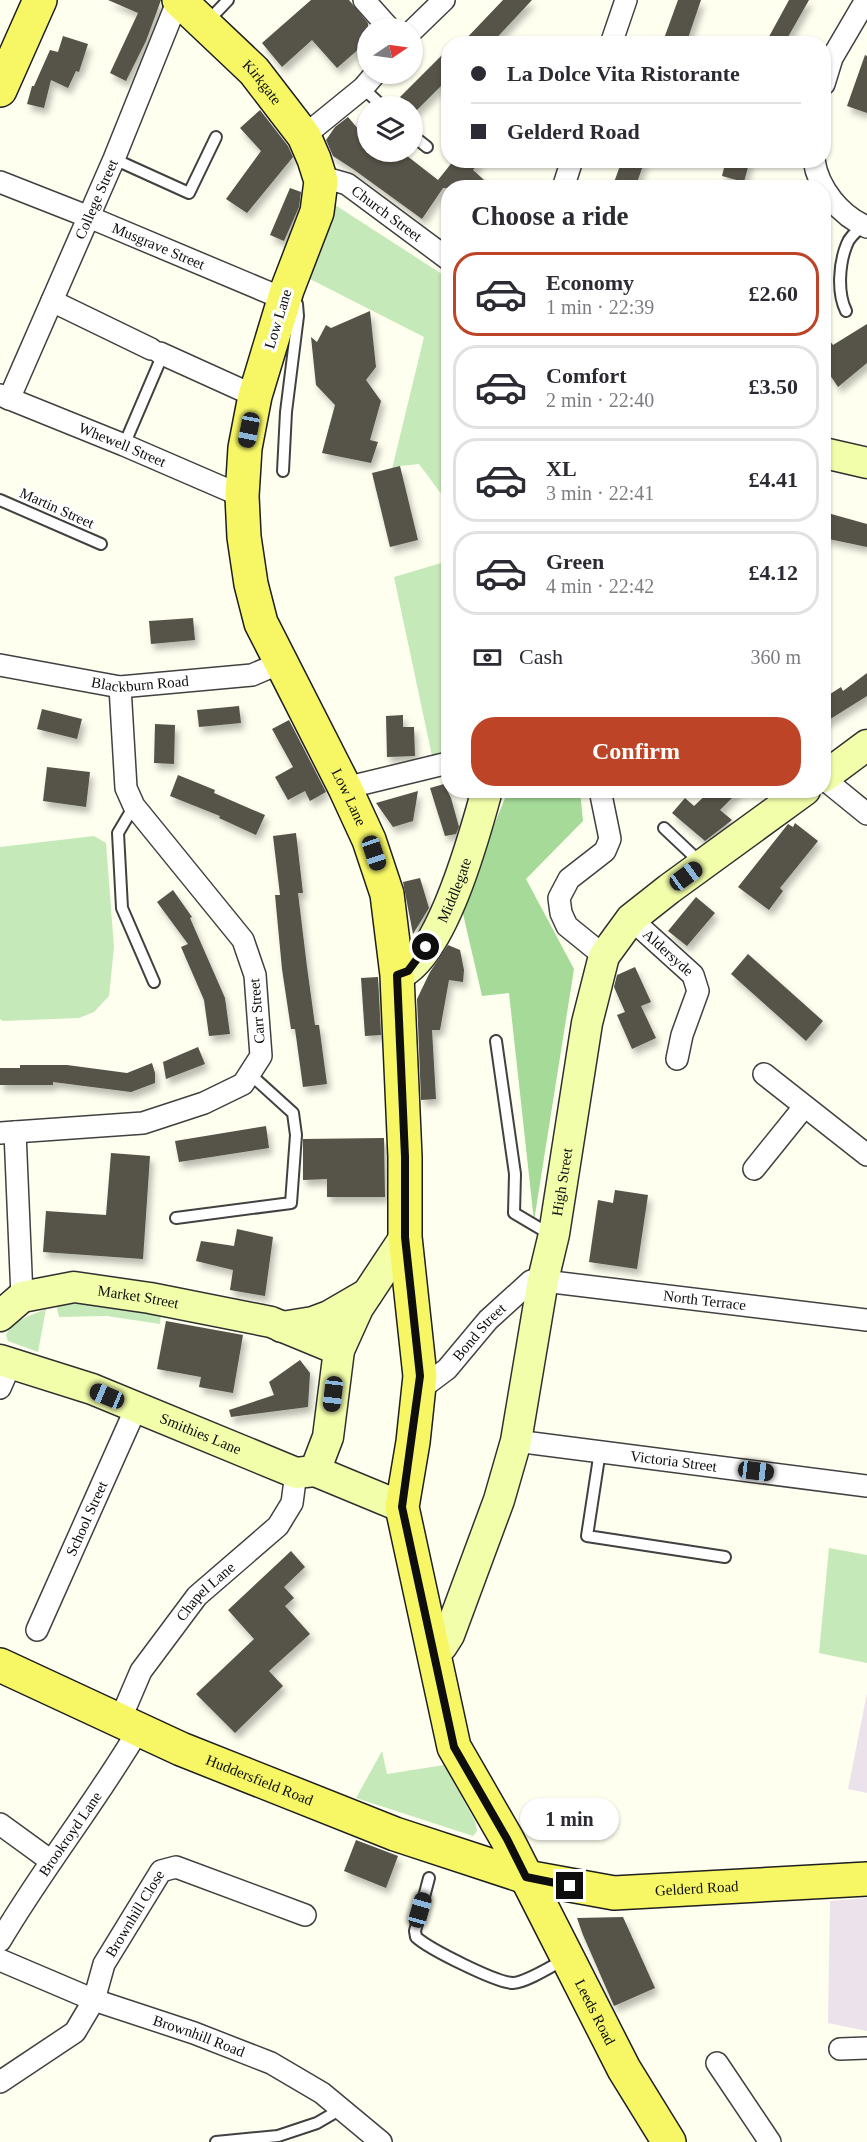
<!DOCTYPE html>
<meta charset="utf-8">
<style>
body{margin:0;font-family:"Times New Roman",serif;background:#f2f2f3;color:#2b2b33;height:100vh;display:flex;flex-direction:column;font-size:22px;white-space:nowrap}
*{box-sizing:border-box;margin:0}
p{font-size:20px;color:#7c7c81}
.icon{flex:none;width:33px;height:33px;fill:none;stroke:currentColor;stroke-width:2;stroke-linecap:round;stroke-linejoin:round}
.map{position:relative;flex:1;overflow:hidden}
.details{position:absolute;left:441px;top:180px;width:390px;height:618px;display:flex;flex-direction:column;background:#fff;border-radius:24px;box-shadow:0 2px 4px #0004}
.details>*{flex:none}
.banner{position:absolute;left:441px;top:36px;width:390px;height:132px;border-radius:24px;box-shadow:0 2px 4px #0004;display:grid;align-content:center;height:132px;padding:0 30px;background:#fff}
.needle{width:39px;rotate:77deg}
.buttons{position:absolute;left:357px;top:18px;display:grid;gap:12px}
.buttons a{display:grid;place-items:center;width:66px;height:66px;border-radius:50%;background:#fff;box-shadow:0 2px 4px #0004;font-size:30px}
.end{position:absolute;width:27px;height:27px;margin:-14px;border:8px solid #0e0e0e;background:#fff;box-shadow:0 0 0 3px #fff}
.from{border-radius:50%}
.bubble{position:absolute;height:42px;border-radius:21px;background:#fff;box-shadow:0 2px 4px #0004;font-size:20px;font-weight:700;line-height:42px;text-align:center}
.car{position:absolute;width:18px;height:36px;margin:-18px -9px;border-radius:8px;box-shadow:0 0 4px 2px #0007;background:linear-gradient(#222 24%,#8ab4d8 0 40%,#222 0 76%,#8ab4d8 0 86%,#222 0)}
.banner b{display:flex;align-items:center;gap:21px;height:57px;font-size:22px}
.banner b+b{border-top:2px solid #e1e1e2}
.banner i{width:15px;height:15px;background:#2b2b33}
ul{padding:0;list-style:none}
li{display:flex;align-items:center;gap:18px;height:84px;margin:0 12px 9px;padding:0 18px;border:3px solid #e1e1e2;border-radius:24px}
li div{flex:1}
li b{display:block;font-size:22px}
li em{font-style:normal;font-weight:700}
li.on{border-color:#bd4426}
li>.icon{width:54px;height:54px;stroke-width:1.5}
h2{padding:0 30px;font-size:27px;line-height:72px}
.pay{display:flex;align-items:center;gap:15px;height:66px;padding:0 30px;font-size:22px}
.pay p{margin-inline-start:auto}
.cta{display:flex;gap:12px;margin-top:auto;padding:12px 30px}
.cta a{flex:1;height:69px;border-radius:24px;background:#bd4426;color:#fff;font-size:24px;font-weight:700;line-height:69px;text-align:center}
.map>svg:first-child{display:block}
.industrial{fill:#ece2eb}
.green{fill:#c6e9b9}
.forest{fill:#a5da98}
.building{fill:#56524a;filter:url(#shadow)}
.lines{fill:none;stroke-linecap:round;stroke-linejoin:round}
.lane-casing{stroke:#414141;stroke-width:14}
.street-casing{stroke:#414141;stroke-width:24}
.secondary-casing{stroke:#303030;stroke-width:33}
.primary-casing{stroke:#1f1f1f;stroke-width:36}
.lane{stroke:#fff;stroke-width:10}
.street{stroke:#fff;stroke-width:21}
.secondary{stroke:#f3feab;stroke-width:30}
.primary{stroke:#f7f766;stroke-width:33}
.route{stroke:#0e0e0e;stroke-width:8}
.labels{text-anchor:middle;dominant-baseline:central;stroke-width:6;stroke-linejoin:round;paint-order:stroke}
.street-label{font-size:15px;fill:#0e0e0e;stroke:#fff}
</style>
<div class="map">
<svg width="867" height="2142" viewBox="0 0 867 2142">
<defs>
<filter id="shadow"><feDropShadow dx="3.5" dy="6" stdDeviation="3" flood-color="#0004"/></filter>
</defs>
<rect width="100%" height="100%" fill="#feffef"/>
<g class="industrial">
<polygon points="867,1693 867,1793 848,1789"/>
<polygon points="867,1898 867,2031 828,2023 830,1901"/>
</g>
<g class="green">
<polygon points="332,203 448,278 448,503 419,464 400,466 392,469 424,337 304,276"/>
<polygon points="448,561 448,750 432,756 394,577"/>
<polygon points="94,836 106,843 114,947 109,996 94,1012 79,1018 3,1021 0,1019 0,847"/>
<polygon points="66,1303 96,1304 161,1315 160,1324 107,1316 59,1317 56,1305"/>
<path d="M46 1309 38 1352 8 1341 6 1335C13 1320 32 1315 46 1309Z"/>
<polygon points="829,1548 867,1555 867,1663 819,1653"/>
<polygon points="382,1751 387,1774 444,1765 475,1821 477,1831 473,1836 356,1798"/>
</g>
<polygon class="forest" points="508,791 580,791 583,821 526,879 574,969 534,1221 509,993 482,996 461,905"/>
<g class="building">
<polygon points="108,0 161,0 146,41 126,81 110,73 138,13"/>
<polygon points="311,0 349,0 368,23 368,41 337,68 312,40 282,67 262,43"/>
<polygon points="503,0 532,0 491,44 461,44"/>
<polygon points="678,0 701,0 686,44 662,44"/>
<polygon points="789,0 809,0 784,44 765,44"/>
<polygon points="63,36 88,44 79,72 76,71 68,88 51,80 44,108 27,104 32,86 34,86 50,50 58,52"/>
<polygon points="448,49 448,79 415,112 412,106 410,106 400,97"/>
<polygon points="865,55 867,56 867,113 847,106"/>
<polygon points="260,110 288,146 293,157 247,213 226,199 261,151 240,128"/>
<polygon points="348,117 359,130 368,135 368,152 402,152 438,180 454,160 481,160 473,170 493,188 443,188 422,219 353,169 333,156 326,140 335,127"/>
<polygon points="622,160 645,160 635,188 612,188"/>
<polygon points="726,160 750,160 744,182 722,176"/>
<polygon points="290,188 301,192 299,207 284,241 270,235"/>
<polygon points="370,311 376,367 366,380 381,401 370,440 378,442 371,463 322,453 335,405 316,385 311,337 317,342 326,325 331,328"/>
<polygon points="867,324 867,363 838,387 824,366 824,334 833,345"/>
<polygon points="400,466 418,540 390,547 372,473"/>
<polygon points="824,512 867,524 867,547 824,538"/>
<polygon points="193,618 195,640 151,644 149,621"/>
<polygon points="867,673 867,696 824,723 824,698 841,687 843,691"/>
<polygon points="239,706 241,723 199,727 197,710"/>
<polygon points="42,709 82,719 77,739 37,729"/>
<polygon points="403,715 403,727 414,727 415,756 387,757 386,716"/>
<polygon points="289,720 326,792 310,801 305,791 288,800 275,777 293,767 272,729"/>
<polygon points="155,724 175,725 174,764 154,763"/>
<polygon points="47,767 90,772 86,807 43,801"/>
<polygon points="178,775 215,790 214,793 265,815 256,835 219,818 220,816 170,796"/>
<polygon points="444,784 451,798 459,827 456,834 445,836 430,788"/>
<polygon points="711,790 740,790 720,810 732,820 705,841 672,813 685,798 694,806"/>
<polygon points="418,791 413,821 393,827 376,803"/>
<polygon points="795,823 818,841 780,888 783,891 769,910 738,887 788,824 793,827"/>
<polygon points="296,833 303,893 298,893 307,967 315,1025 319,1025 327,1084 303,1087 295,1029 291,1029 282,969 275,895 280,895 273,836"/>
<polygon points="420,878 429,908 413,934 403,882"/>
<polygon points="173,890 192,917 190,918 225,998 230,1034 209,1036 204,1000 181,947 188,944 157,902"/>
<polygon points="696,897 715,913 687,946 668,931"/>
<polygon points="448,945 460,950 464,970 463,982 449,980 440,1030 432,1030 436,1099 421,1100 417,999 430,972"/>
<polygon points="748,954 823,1021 806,1041 731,974"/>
<polygon points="635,967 651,1002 641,1006 656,1038 632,1049 617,1015 625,1012 614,987 617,975"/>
<polygon points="378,977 381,1035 365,1036 361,978"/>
<polygon points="198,1047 205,1064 166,1079 163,1062"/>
<polygon points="152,1063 155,1073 155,1083 131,1092 53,1082 53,1085 0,1085 0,1068 20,1068 20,1065 67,1065 127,1073"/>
<polygon points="266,1126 269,1148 179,1162 175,1141"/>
<polygon points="384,1138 385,1197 327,1197 327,1179 303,1180 303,1139"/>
<polygon points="111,1153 150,1156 143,1259 43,1252 46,1211 106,1215"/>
<polygon points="615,1190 648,1195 637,1269 589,1262 598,1200 613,1203"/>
<polygon points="237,1229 273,1237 265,1296 230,1290 233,1270 196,1261 201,1241 234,1246"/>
<polygon points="166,1321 243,1335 233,1393 199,1387 201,1377 157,1369"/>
<polygon points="300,1360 310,1373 308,1407 231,1417 229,1410 274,1395 269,1382"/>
<polygon points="291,1551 305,1567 284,1587 294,1598 285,1606 310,1634 269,1671 283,1686 235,1733 196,1694 254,1639 228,1610"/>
<polygon points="356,1840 398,1856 386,1888 344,1871"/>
<polygon points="623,1917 655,1988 614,2006 583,1935 577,1918"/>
</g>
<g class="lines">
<g class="lane-casing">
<g id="lane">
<polyline points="208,21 228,0"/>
<polyline points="363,88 382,106"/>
<polyline points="412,135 427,147"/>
<polyline points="114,159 189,193 216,137"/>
<path d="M846 311C837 293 839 263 847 244 850 236 857 231 863 226"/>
<polyline points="124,445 163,354"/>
<polyline points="283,471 286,412 298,316 297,304 294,300"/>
<polyline points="0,500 101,544"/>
<polyline points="134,806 118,833 122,908 154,982"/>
<polyline points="664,828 701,863"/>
<polyline points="496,1041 515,1174 514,1213 541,1229 551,1233"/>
<polyline points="176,1218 291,1203 296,1135 293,1113 250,1074"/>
<polyline points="600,1451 587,1536 725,1557"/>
<path d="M429 1878 415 1931 416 1937C429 1949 497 1983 513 1983 527 1982 552 1966 565 1959"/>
<polyline points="216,2142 278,2136 317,2123 341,2109"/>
</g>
</g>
<g class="street-casing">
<g id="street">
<polyline points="364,0 389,28"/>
<polyline points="412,31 444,0"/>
<polyline points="611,44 626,0"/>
<polyline points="824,84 832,58 866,0"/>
<polyline points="304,136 363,88 375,74"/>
<path d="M814 160C818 189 841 216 867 227"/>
<path id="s1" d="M321 181 333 180 347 184 448 259"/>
<path id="s2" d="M0 182 89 217 284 299"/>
<polyline points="563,188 572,160"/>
<polyline points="52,301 151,349"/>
<polyline points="160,353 255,396"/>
<path id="s3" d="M0 395 124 445 242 496"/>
<path id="s4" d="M9 399 114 159 178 0"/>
<path id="s5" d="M0 665 120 687 252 675 280 663"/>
<polyline points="824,779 867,814"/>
<polyline points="345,788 448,763"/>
<polyline points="600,790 610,839 605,851 569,879 559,898 561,913 567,926 604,956"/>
<path id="s6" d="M631 919 693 975 698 991 682 1035 677 1059"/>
<polyline points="764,1074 867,1155"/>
<polyline points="15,1132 22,1297"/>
<polyline points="0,1133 143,1123 204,1103 243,1084 261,1056 255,975 243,940 134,806 126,788 120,687"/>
<polyline points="754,1169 804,1107"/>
<polyline points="0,1388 11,1363"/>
<path id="s7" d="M419 1390 447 1369 488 1320 531 1281 536 1280 867 1320"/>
<path id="s8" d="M516 1441 867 1486"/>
<path id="s9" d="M37 1630 136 1408"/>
<path id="s10" d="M120 1720 141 1671 197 1596 278 1526 292 1503 296 1473"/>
<polyline points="0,1824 51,1861"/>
<path id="s11" d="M0 1941C43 1868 96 1802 139 1729"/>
<path id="s12" d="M0 1960 94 2000 194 2033 271 2063 322 2093 381 2142"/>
<polyline points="840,2049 867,2048"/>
<polyline points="717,2063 770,2142"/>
<path id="s13" d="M0 2082 75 2032 94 2000 104 1964 161 1871 176 1867 305 1915"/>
</g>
</g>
<g class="secondary-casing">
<g id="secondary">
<polyline points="824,453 867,463"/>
<polyline points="824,777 867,745"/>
<path id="s14" d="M397 975C441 960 475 834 487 790"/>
<path id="s15" d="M0 1316 22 1297 74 1287 150 1298 271 1322 339 1350"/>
<polyline points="282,1327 313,1322 329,1316 367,1294"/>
<path id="s16" d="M0 1360 92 1389 296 1473 315 1471 402 1507"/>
<polyline points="315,1471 328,1437 339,1350 358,1308 405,1237"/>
<path id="s17" d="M432 1649 442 1646 449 1635 499 1500 516 1441 543 1280 554 1234 587 1023 604 956 631 919 669 889 805 790"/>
</g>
</g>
<g class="primary-casing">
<g id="primary">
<path id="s18" d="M179 0 254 71 304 136 314 159 321 181 317 212 287 290 255 396 245 448 242 496 244 537 251 584 261 623 345 788 369 840 387 894 397 975 405 1157V1237L420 1376 413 1442 402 1507 454 1747 507 1839 624 2069 669 2142"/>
<polyline points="0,90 40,0"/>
<path id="s19" d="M0 1665 181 1749 395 1834 526 1877 614 1893 867 1879"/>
</g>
</g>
<use href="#lane" class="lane"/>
<use href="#street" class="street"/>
<use href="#secondary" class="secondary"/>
<use href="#primary" class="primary"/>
</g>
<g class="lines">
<polyline class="route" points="426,947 408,971 397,975 405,1157 405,1237 420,1376 402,1507 454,1747 507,1839 526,1877 570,1886"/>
</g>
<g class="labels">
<g class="street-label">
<text stroke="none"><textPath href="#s18" startOffset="117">Kirkgate</textPath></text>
<text stroke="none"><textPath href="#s4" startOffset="218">College Street</textPath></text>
<text stroke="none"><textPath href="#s1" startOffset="76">Church Street</textPath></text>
<text stroke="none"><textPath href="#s2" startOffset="171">Musgrave Street</textPath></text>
<text transform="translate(278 319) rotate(-73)">Low Lane</text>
<text stroke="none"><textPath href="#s3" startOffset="132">Whewell Street</textPath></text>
<text transform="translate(57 508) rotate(24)">Martin Street</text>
<text stroke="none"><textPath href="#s5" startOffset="142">Blackburn Road</textPath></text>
<text stroke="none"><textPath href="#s18" startOffset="884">Low Lane</textPath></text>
<text stroke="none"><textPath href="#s14" startOffset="105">Middlegate</textPath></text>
<text stroke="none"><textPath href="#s6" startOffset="50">Aldersyde</textPath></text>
<text transform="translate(257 1011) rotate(-95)">Carr Street</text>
<text stroke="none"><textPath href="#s17" startOffset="492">High Street</textPath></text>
<text stroke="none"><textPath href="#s15" startOffset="147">Market Street</textPath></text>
<text stroke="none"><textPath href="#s7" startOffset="332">North Terrace</textPath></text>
<text stroke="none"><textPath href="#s7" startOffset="84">Bond Street</textPath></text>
<text stroke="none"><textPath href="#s16" startOffset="214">Smithies Lane</textPath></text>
<text stroke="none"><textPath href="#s8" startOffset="159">Victoria Street</textPath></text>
<text stroke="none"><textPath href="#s9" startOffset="122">School Street</textPath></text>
<text stroke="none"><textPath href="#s10" startOffset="156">Chapel Lane</textPath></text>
<text stroke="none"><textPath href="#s19" startOffset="284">Huddersfield Road</textPath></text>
<text stroke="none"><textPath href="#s11" startOffset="128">Brookroyd Lane</textPath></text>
<text stroke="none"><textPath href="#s19" startOffset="740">Gelderd Road</textPath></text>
<text stroke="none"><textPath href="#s13" startOffset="224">Brownhill Close</textPath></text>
<text stroke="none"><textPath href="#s18" startOffset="2150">Leeds Road</textPath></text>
<text stroke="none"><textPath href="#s12" startOffset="213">Brownhill Road</textPath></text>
</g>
</g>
</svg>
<div class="buttons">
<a><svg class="needle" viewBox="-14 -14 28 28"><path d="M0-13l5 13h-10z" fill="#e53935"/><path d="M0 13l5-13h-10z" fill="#7c7c81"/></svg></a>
<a><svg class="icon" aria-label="layers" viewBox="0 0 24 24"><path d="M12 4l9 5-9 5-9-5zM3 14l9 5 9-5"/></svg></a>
</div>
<i class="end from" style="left:426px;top:947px"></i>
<i class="end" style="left:570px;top:1886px"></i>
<div class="bubble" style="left:520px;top:1798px;width:99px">1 min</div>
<i class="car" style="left:249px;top:430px;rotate:191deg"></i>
<i class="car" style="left:374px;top:853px;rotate:161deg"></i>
<i class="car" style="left:686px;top:876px;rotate:54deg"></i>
<i class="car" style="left:333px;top:1394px;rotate:187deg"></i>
<i class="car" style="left:107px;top:1396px;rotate:293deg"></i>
<i class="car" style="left:756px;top:1471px;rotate:97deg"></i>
<i class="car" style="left:420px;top:1910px;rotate:16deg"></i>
<div class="banner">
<b><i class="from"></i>La Dolce Vita Ristorante</b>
<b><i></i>Gelderd Road</b>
</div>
<section class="details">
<h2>Choose a ride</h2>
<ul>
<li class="on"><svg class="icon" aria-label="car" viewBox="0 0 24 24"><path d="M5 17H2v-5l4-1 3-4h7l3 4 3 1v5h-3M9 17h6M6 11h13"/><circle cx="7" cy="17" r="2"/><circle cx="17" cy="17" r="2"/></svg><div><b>Economy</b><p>1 min · 22:39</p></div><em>£2.60</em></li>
<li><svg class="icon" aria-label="car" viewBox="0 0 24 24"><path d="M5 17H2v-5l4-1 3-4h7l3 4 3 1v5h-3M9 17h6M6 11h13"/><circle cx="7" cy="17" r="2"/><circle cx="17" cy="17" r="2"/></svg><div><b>Comfort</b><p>2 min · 22:40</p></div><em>£3.50</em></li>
<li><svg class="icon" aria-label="car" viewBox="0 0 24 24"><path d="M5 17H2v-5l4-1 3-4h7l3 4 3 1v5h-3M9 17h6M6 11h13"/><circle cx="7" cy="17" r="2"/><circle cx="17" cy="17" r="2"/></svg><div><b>XL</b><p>3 min · 22:41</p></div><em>£4.41</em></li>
<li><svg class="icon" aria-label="car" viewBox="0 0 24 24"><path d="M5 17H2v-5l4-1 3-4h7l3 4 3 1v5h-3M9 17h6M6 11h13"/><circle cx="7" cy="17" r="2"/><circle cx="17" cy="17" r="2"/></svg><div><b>Green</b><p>4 min · 22:42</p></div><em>£4.12</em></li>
</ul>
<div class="pay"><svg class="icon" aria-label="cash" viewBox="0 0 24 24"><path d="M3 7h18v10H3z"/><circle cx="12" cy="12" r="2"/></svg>Cash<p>360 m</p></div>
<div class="cta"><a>Confirm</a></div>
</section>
</div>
